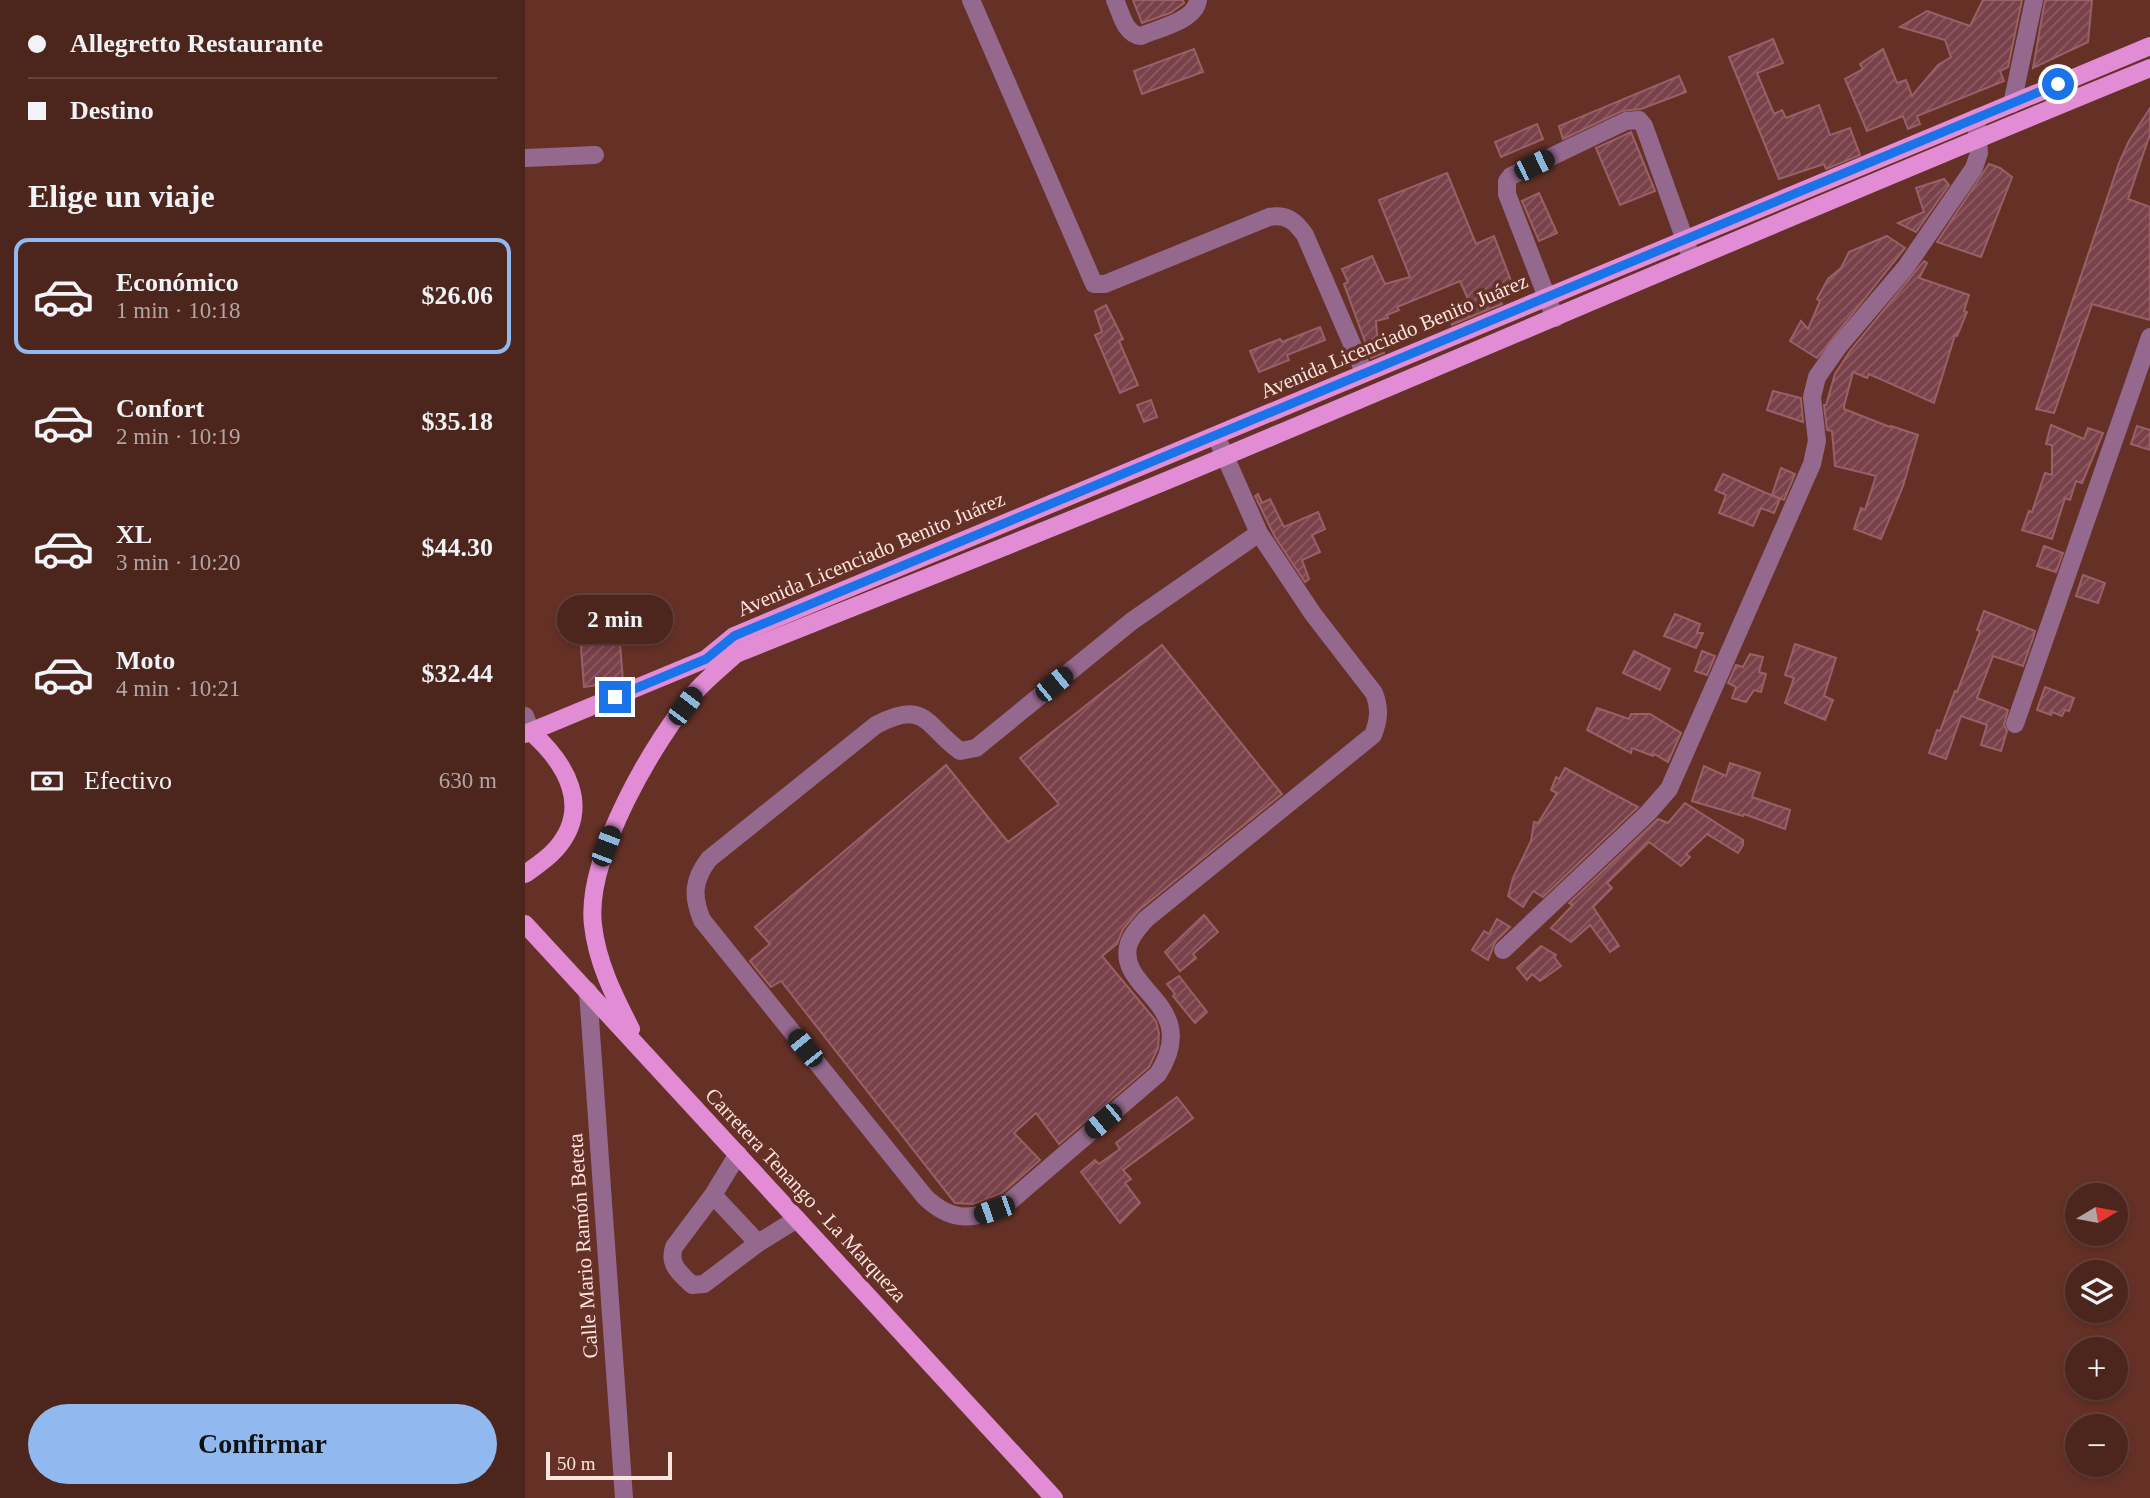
<!DOCTYPE html>
<html lang="es">
<meta charset="utf-8">
<style>
body{margin:0;font-family:"Times New Roman",serif;background:#532d26;color:#f1f3f6;height:100vh;display:flex;flex-direction:column;font-size:26px;white-space:nowrap}
*{box-sizing:border-box;margin:0}
p{font-size:23px;color:#b2a5a4}
.icon{flex:none;width:38px;height:38px;fill:none;stroke:currentColor;stroke-width:2;stroke-linecap:round;stroke-linejoin:round}
.map{position:relative;flex:1;overflow:hidden}
.details{display:flex;flex-direction:column;background:#4c251d;width:525px}
.details>*{flex:none}
.hud{display:grid;align-content:center;height:154px;padding:0 28px;background:#4c251d}
.needle{width:46px;rotate:80deg}
.controls{position:absolute;left:1540px;top:1183px;display:grid;gap:14px}
.controls a{display:grid;place-items:center;width:63px;height:63px;border-radius:50%;background:#4c251d;box-shadow:0 4px 10px #0003,0 0 0 2px #63423b;font-size:35px}
.scale{position:absolute;left:21px;bottom:18px;width:126px;box-sizing:border-box;padding-left:7px;border:4px solid #fee4de;border-top:0;font-size:19px;line-height:24px;white-space:nowrap;color:#fee4de;-webkit-text-stroke:5px #653127;paint-order:stroke}
.end{position:absolute;width:32px;height:32px;margin:-16px;border:9px solid #1a73e8;background:#fff;box-shadow:0 0 0 4px #fff}
.from{border-radius:50%}
.bubble{position:absolute;height:49px;border-radius:24px;background:#4c251d;box-shadow:0 4px 10px #0003,0 0 0 2px #63423b;font-size:23px;font-weight:700;line-height:49px;text-align:center}
.car{position:absolute;width:21px;height:42px;margin:-21px -10px;border-radius:9px;box-shadow:0 0 5px 2px #0007;background:linear-gradient(#222 24%,#8ab4d8 0 40%,#222 0 76%,#8ab4d8 0 86%,#222 0)}
.hud b{display:flex;align-items:center;gap:24px;height:66px;font-size:26px}
.hud b+b{border-top:2px solid #63423b}
.hud i{width:18px;height:18px;background:#f1f3f6}
ul{padding:0;list-style:none}
li{display:flex;align-items:center;gap:21px;height:116px;margin:0 14px 10px;padding:0 14px;border:4px solid transparent;border-radius:14px}
li div{flex:1}
li b{display:block;font-size:26px}
li em{font-style:normal;font-weight:700}
li.selected{border-color:#90b9f0}
li>.icon{width:63px;height:63px;stroke-width:1.5}
h2{padding:0 28px;font-size:32px;line-height:84px}
.pay{display:flex;align-items:center;gap:18px;height:77px;padding:0 28px;font-size:26px}
.pay p{margin-inline-start:auto}
.button{display:flex;gap:14px;margin-top:auto;padding:14px 28px}
.button a{flex:1;height:80px;border-radius:42px;background:#90b9f0;color:#111;font-size:28px;font-weight:700;line-height:80px;text-align:center}
main{display:flex;flex:1;min-height:0}
.map>svg:first-child{display:block}
.building{fill:url(#building-hatch);stroke:#9a6067;stroke-width:2}
.lines{fill:none;stroke-linecap:round;stroke-linejoin:round}
.minor{stroke:#94698d;stroke-width:18}
.major{stroke:#e28cd6;stroke-width:18}
.route{stroke:#1a73e8;stroke-width:9}
.labels{text-anchor:middle;dominant-baseline:central;stroke-width:7;stroke-linejoin:round;paint-order:stroke}
.street-label{font-size:21px;fill:#fee4de;stroke:#653127}
</style>
<main>
<section class="details">
<div class="hud">
<b><i class="from"></i>Allegretto Restaurante</b>
<b><i></i>Destino</b>
</div>
<h2>Elige un viaje</h2>
<ul>
<li class="selected"><svg class="icon" aria-label="car" viewBox="0 0 24 24"><path d="M5 17H2v-5l4-1 3-4h7l3 4 3 1v5h-3M9 17h6M6 11h13"/><circle cx="7" cy="17" r="2"/><circle cx="17" cy="17" r="2"/></svg><div><b>Económico</b><p>1 min · 10:18</p></div><em>$26.06</em></li>
<li><svg class="icon" aria-label="car" viewBox="0 0 24 24"><path d="M5 17H2v-5l4-1 3-4h7l3 4 3 1v5h-3M9 17h6M6 11h13"/><circle cx="7" cy="17" r="2"/><circle cx="17" cy="17" r="2"/></svg><div><b>Confort</b><p>2 min · 10:19</p></div><em>$35.18</em></li>
<li><svg class="icon" aria-label="car" viewBox="0 0 24 24"><path d="M5 17H2v-5l4-1 3-4h7l3 4 3 1v5h-3M9 17h6M6 11h13"/><circle cx="7" cy="17" r="2"/><circle cx="17" cy="17" r="2"/></svg><div><b>XL</b><p>3 min · 10:20</p></div><em>$44.30</em></li>
<li><svg class="icon" aria-label="car" viewBox="0 0 24 24"><path d="M5 17H2v-5l4-1 3-4h7l3 4 3 1v5h-3M9 17h6M6 11h13"/><circle cx="7" cy="17" r="2"/><circle cx="17" cy="17" r="2"/></svg><div><b>Moto</b><p>4 min · 10:21</p></div><em>$32.44</em></li>
</ul>
<div class="pay"><svg class="icon" aria-label="cash" viewBox="0 0 24 24"><path d="M3 7h18v10H3z"/><circle cx="12" cy="12" r="2"/></svg>Efectivo<p>630 m</p></div>
<div class="button"><a>Confirmar</a></div>
</section>
<div class="map">
<svg width="1625" height="1498" viewBox="0 0 1625 1498">
<defs>
<pattern id="building-hatch" width="6" height="6" patternUnits="userSpaceOnUse" patternTransform="scale(1.75)"><rect width="6" height="6" fill="#794149"/><path d="M-1 1l2-2M0 6l6-6M5 7l2-2" fill="none" stroke="#8d5c63"/></pattern>
</defs>
<rect width="100%" height="100%" fill="#653127"/>
<g class="building">
<polygon points="608,0 658,0 659,3 645,13 617,23"/>
<polygon points="1458,0 1497,0 1483,67 1475,71 1479,81 1392,116 1395,124 1383,129 1378,116 1342,131 1320,79 1338,69 1335,64 1358,49 1372,83 1381,80 1387,96 1413,65 1426,57 1420,40 1375,27 1402,11 1445,26"/>
<polygon points="1520,0 1567,0 1563,42 1508,68"/>
<polygon points="1248,39 1258,63 1232,73 1249,114 1257,110 1261,118 1294,105 1305,135 1325,128 1335,155 1301,169 1299,164 1254,179 1204,57"/>
<polygon points="669,49 678,72 617,94 609,71"/>
<polygon points="1154,76 1161,92 1116,109 1097,111 1038,139 1034,126"/>
<polygon points="1625,108 1625,134 1603,199 1625,207 1625,320 1567,304 1529,413 1511,409 1594,163 1604,141"/>
<polygon points="1012,124 1018,139 976,157 970,142"/>
<polygon points="1106,132 1130,191 1095,205 1071,148"/>
<polygon points="1464,164 1475,168 1487,177 1456,257 1412,242"/>
<polygon points="922,173 951,244 969,236 991,294 975,300 977,304 926,325 947,308 935,281 872,307 874,310 862,315 863,318 851,321 852,334 859,353 846,358 819,284 823,282 817,269 847,256 860,284 885,277 854,200"/>
<polygon points="1419,179 1424,185 1391,232 1373,223 1399,212 1391,188"/>
<polygon points="1014,193 1032,233 1014,241 997,201"/>
<polygon points="1362,236 1380,248 1292,358 1265,341 1276,321 1283,329 1295,301 1292,299 1303,279 1316,268 1324,252"/>
<polygon points="1399,261 1402,263 1394,278 1444,295 1439,311 1442,312 1432,336 1430,335 1409,403 1344,374 1342,378 1328,372 1319,406 1319,409 1365,427 1366,426 1393,435 1378,486 1356,539 1329,529 1336,508 1340,510 1351,476 1310,466 1307,431 1302,430 1299,405 1301,405 1310,374 1325,351"/>
<polygon points="581,305 598,339 594,341 613,385 595,393 570,335 577,332 570,311"/>
<polygon points="795,327 800,340 762,355 764,360 734,372 725,351 755,339 757,342"/>
<polygon points="1248,391 1276,398 1278,422 1242,410"/>
<polygon points="626,400 632,417 619,422 612,405"/>
<polygon points="1526,425 1559,439 1563,428 1578,433 1557,483 1551,481 1545,500 1540,498 1527,539 1497,530 1504,511 1507,512 1520,473 1527,475 1527,445 1521,444"/>
<polygon points="1612,426 1625,430 1625,450 1606,444"/>
<polygon points="1256,468 1270,474 1259,500 1247,495"/>
<polygon points="1198,474 1255,499 1249,513 1236,508 1228,526 1194,513 1201,495 1190,490"/>
<polygon points="733,494 737,503 745,499 759,527 793,512 800,529 787,535 795,552 777,560 784,579 780,582 750,537 730,496"/>
<polygon points="1519,546 1538,553 1531,572 1512,566"/>
<polygon points="1558,575 1580,583 1573,603 1551,596"/>
<polygon points="1459,611 1510,631 1508,638 1498,666 1468,656 1452,698 1483,710 1479,725 1482,731 1476,751 1456,745 1462,725 1436,716 1421,759 1404,753 1412,730 1415,731 1430,691 1432,692 1455,631 1452,630"/>
<polygon points="1150,614 1175,624 1172,633 1178,633 1171,648 1139,636"/>
<polygon points="93,617 98,681 59,687 54,620"/>
<polygon points="1270,644 1311,658 1299,696 1308,700 1300,720 1260,703 1269,678 1260,675"/>
<polygon points="637,645 757,794 614,910 598,929 592,944 577,956 631,1021 634,1033 633,1048 624,1067 534,1144 511,1113 489,1133 515,1160 477,1193 448,1204 430,1203 256,981 246,987 225,961 245,944 230,927 421,765 483,842 534,804 495,758"/>
<polygon points="1109,651 1145,669 1135,690 1098,673"/>
<polygon points="1177,651 1190,656 1182,675 1170,671"/>
<polygon points="1225,654 1238,657 1234,672 1241,674 1236,692 1229,690 1221,702 1207,698 1211,687 1203,683 1211,665 1218,667"/>
<polygon points="1520,687 1549,698 1544,711 1540,710 1537,716 1527,712 1526,715 1512,710"/>
<polygon points="1072,708 1104,719 1106,714 1125,714 1156,733 1143,762 1129,754 1128,756 1107,748 1106,753 1062,730"/>
<polygon points="1205,763 1235,773 1227,797 1265,810 1260,829 1219,814 1218,816 1167,801 1179,766 1201,776"/>
<polygon points="1040,768 1113,807 1018,897 1008,891 998,907 983,896 988,878 1006,841 1009,822 1013,823 1032,793 1026,790 1031,777 1034,779"/>
<polygon points="1160,803 1218,840 1218,845 1213,853 1182,834 1161,854 1165,857 1156,866 1124,842 1082,883 1087,888 1068,907 1094,946 1085,952 1065,925 1046,942 1026,928 1048,905 1044,903 1133,819 1143,823"/>
<polygon points="679,915 693,932 668,954 671,958 655,971 640,952"/>
<polygon points="972,919 985,927 970,942 963,960 947,950 959,931 964,934"/>
<polygon points="1016,946 1031,955 1029,957 1036,966 1015,981 1007,974 1002,980 992,968"/>
<polygon points="654,976 682,1012 670,1023 648,996 650,994 642,984"/>
<polygon points="652,1097 668,1118 598,1170 606,1179 600,1183 615,1203 595,1223 556,1172 570,1160 574,1164 595,1149 591,1143"/>
</g>
<g class="lines">
<g class="minor">
<path d="M446 0 569 284H580L744 217C762 214 770 221 780 235L839 372"/>
<path d="M590 0C596 13 600 35 616 36 634 28 670 21 673 0"/>
<polyline points="1487,104 1509,0"/>
<polyline points="0,158 70,155"/>
<polyline points="1030,318 982,194 982,181 986,176 1101,121 1114,120 1119,126 1165,254"/>
<path d="M691 436 734 533 788 614 849 693C855 708 854 720 848 735L621 919C614 927 605 936 603 947 594 991 677 1005 633 1074L483 1203C451 1220 428 1224 400 1197L177 920C167 896 168 880 184 859L351 725C401 699 400 725 435 751L451 748 607 621 734 533"/>
<polyline points="0,716 6,732"/>
<polyline points="1490,724 1625,337"/>
<polyline points="978,950 1123,813 1144,789 1287,464 1292,441 1287,397 1292,377 1313,347 1381,267 1449,168 1454,153 1451,118"/>
<polyline points="63,991 99,1498"/>
<path d="M213 1154 188 1195 149 1247C143 1265 155 1273 167 1285L179 1284 233 1243 272 1219"/>
<polyline points="188,1195 233,1243"/>
</g>
<g class="major">
<polyline points="181,659 209,636 1625,46"/>
<path d="M0 734 181 659 211 654C375 588 540 524 703 455 1011 326 1316 194 1625 68"/>
<path d="M0 874C10 867 22 859 30 850 68 808 41 763 6 732"/>
<polyline points="0,924 529,1498"/>
<path d="M106 1029C89 996 72 962 68 925 60 858 129 740 172 690 184 677 198 666 211 654"/>
</g>
</g>
<g class="lines">
<polyline class="route" points="90,697 181,659 209,636 1533,84"/>
</g>
<g class="labels">
<g class="street-label">
<text transform="translate(869 336) rotate(-23)">Avenida Licenciado Benito Juárez</text>
<text transform="translate(346 554) rotate(-23)">Avenida Licenciado Benito Juárez</text>
<text transform="translate(281 1195) rotate(47)">Carretera Tenango - La Marqueza</text>
<text transform="translate(58 1246) rotate(-94)">Calle Mario Ramón Beteta</text>
</g>
</g>
</svg>
<div class="controls">
<a><svg class="needle" viewBox="-14 -14 28 28"><path d="M0-13l5 13h-10z" fill="#e53935"/><path d="M0 13l5-13h-10z" fill="#b2a5a4"/></svg></a>
<a><svg class="icon" aria-label="layers" viewBox="0 0 24 24"><path d="M12 4l9 5-9 5-9-5zM3 14l9 5 9-5"/></svg></a>
<a>+</a>
<a>−</a>
</div>
<div class="scale">50 m</div>
<i class="end from" style="left:1533px;top:84px"></i>
<i class="end" style="left:90px;top:697px"></i>
<div class="bubble" style="left:32px;top:595px;width:116px">2 min</div>
<i class="car" style="left:1009px;top:165px;rotate:64deg"></i>
<i class="car" style="left:529px;top:684px;rotate:51deg"></i>
<i class="car" style="left:160px;top:706px;rotate:37deg"></i>
<i class="car" style="left:81px;top:846px;rotate:21deg"></i>
<i class="car" style="left:280px;top:1048px;rotate:321deg"></i>
<i class="car" style="left:578px;top:1121px;rotate:230deg"></i>
<i class="car" style="left:469px;top:1210px;rotate:251deg"></i>
</div>
</main>
